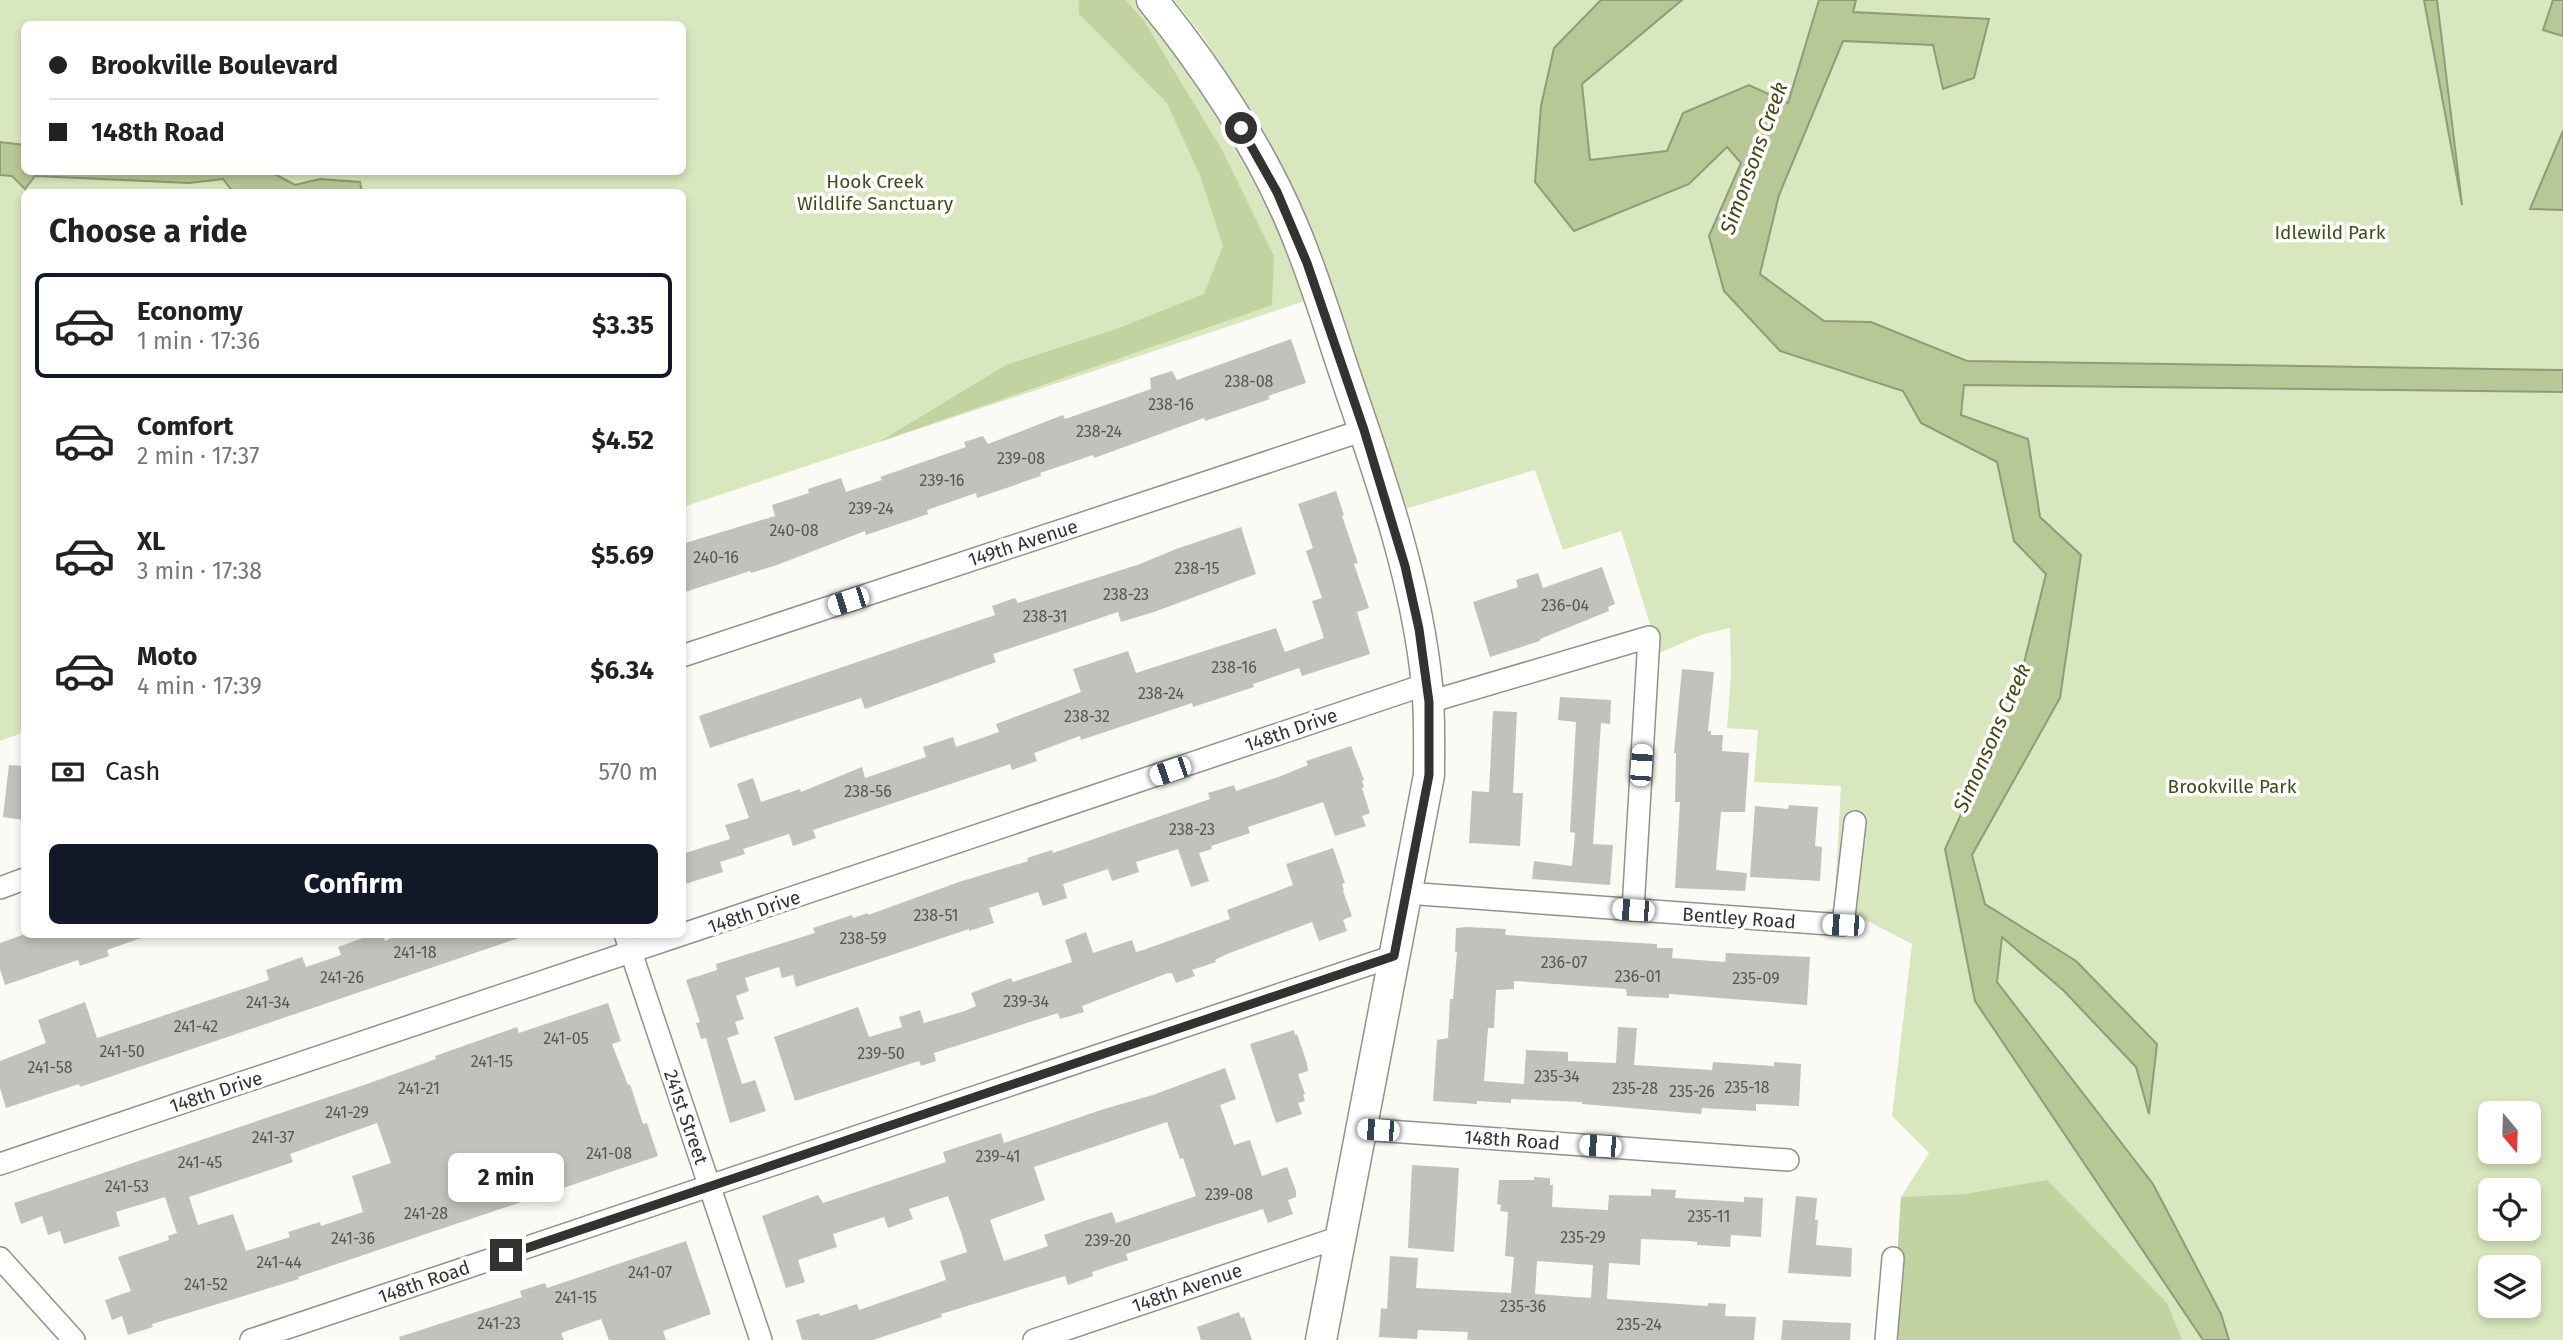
<!DOCTYPE html>
<meta charset="utf-8">
<style>
body{margin:0;font-family:"Fira Sans",sans-serif;background:#f2f2f2;color:#222;height:100vh;display:flex;flex-direction:column;font-size:26px;white-space:nowrap}
*{box-sizing:border-box;margin:0}
p{font-size:23px;color:#767676}
.icon{flex:none;width:38px;height:38px;fill:none;stroke:currentColor;stroke-width:2;stroke-linecap:round;stroke-linejoin:round}
.map{position:relative;flex:1;overflow:hidden}
.sheet{position:absolute;left:21px;top:189px;width:665px;height:749px;display:flex;flex-direction:column;background:#fff;border-radius:10px;box-shadow:0 4px 10px #0003}
.sheet>*{flex:none}
.top-card{position:absolute;left:21px;top:21px;width:665px;height:154px;border-radius:10px;box-shadow:0 4px 10px #0003;display:grid;align-content:center;height:154px;padding:0 28px;background:#fff}
.needle{width:46px;rotate:161deg}
.buttons{position:absolute;left:2478px;top:1101px;display:grid;gap:14px}
.buttons a{display:grid;place-items:center;width:63px;height:63px;border-radius:10px;background:#fff;box-shadow:0 4px 10px #0003;font-size:35px}
.end{position:absolute;width:32px;height:32px;margin:-16px;border:9px solid #323330;background:#fff;box-shadow:0 0 0 4px #fff}
.from{border-radius:50%}
.bubble{position:absolute;height:49px;border-radius:10px;background:#fff;box-shadow:0 4px 10px #0003;font-size:23px;font-weight:700;line-height:49px;text-align:center}
.car{position:absolute;width:21px;height:42px;margin:-21px -10px;border-radius:9px;box-shadow:0 0 5px 2px #0007;background:linear-gradient(#fff 24%,#345 0 40%,#fff 0 76%,#345 0 86%,#fff 0)}
.top-card b{display:flex;align-items:center;gap:24px;height:66px;font-size:26px}
.top-card b+b{border-top:2px solid #e0e0e0}
.top-card i{width:18px;height:18px;background:#222}
ul{padding:0;list-style:none}
li{display:flex;align-items:center;gap:21px;height:105px;margin:0 14px 10px;padding:0 14px;border:4px solid transparent;border-radius:10px}
li div{flex:1}
li b{display:block;font-size:26px}
li em{font-style:normal;font-weight:700}
li.current{border-color:#111827}
li>.icon{width:63px;height:63px;stroke-width:1.5}
h2{padding:0 28px;font-size:32px;line-height:84px}
.pay{display:flex;align-items:center;gap:18px;height:77px;padding:0 28px;font-size:26px}
.pay p{margin-inline-start:auto}
.cta{display:flex;gap:14px;margin-top:auto;padding:14px 28px}
.cta a{flex:1;height:80px;border-radius:10px;background:#111827;color:#fff;font-size:28px;font-weight:700;line-height:80px;text-align:center}
.map>svg:first-child{display:block}
.green{fill:#d9e7be;fill-rule:evenodd}
.forest{fill:#c3d2a1}
.water{fill:#b8c796;stroke:#909b77;stroke-width:2}
.building{fill:#c0c2bb;fill-rule:evenodd}
.lines{fill:none;stroke-linecap:round;stroke-linejoin:round}
.street-casing{stroke:#90928b;stroke-width:24}
.secondary-casing{stroke:#90928b;stroke-width:33}
.street{stroke:#fff;stroke-width:21}
.secondary{stroke:#fff;stroke-width:30}
.route{stroke:#323330;stroke-width:9}
.labels{text-anchor:middle;dominant-baseline:central;stroke-width:7;stroke-linejoin:round;paint-order:stroke}
.number-label{font-size:16px;fill:#565753}
.park-label{font-size:19px;fill:#3f4d16;stroke:#fff}
.street-label{font-size:19px;fill:#323330;stroke:#fff}
.water-label{font-size:21px;font-style:italic;fill:#3e4b15;stroke:#fff}
</style>
<div class="map">
<svg width="2563" height="1340" viewBox="0 0 2563 1340">
<rect width="100%" height="100%" fill="#f9fbf4"/>
<g class="green">
<path d="M0 0H1136L1197 79 1261 189 1308 300 683 507 682 192H24V732L0 741ZM24 24H682V172H24Z"/>
<path d="M1174 0H2563V1340H1892L1901 1197 1929 1153 1892 1116 1912 944 1852 913 1857 896H1835L1841 786 1754 782 1758 730 1727 728 1731 675 1730 628 1701 635 1659 653 1621 531 1563 550 1535 470 1405 509 1383 444 1257 124 1202 35ZM2490 1113H2529V1152H2490ZM2490 1190H2529V1228H2490ZM2490 1267H2529V1306H2490Z"/>
</g>
<g class="forest">
<polygon points="1079,0 1126,0 1144,21 1222,150 1274,256 1272,305 879,442 1006,365 1119,328 1204,294 1223,246 1201,178 1167,103 1079,14"/>
<polygon points="2047,1180 2167,1303 2182,1340 1892,1340 1901,1197 1965,1194"/>
</g>
<g class="water">
<polygon points="1601,0 1682,0 1582,84 1590,160 1667,151 1683,113 1749,85 1788,103 1819,0 1856,0 1853,12 1989,19 1974,78 1943,89 1933,45 1843,41 1779,195 1760,274 1824,321 1871,322 1967,361 2563,370 2563,392 1964,385 1961,415 2028,439 2040,517 2081,555 2060,698 1972,855 1985,904 2076,961 2157,1044 2149,1114 2136,1067 2064,991 2002,937 1997,982 2153,1184 2221,1314 2229,1340 2203,1340 1975,1001 1945,849 2016,695 2046,574 2014,541 1997,462 1921,423 1903,391 1780,351 1724,291 1709,236 1741,163 1727,147 1689,184 1574,231 1535,182 1541,106 1554,48"/>
<polygon points="2424,0 2437,0 2462,205"/>
<polygon points="2553,0 2563,0 2563,36 2543,30"/>
<polygon points="2563,131 2563,210 2530,209"/>
<polygon points="0,142 24,145 24,172 271,172 295,185 320,179 360,182 362,192 233,192 223,179 189,183 35,176 25,189 12,176 0,175"/>
</g>
<g class="building">
<polygon points="1291,339 1306,383 1268,396 1270,399 1205,421 1204,418 1094,458 1093,455 1040,473 1041,476 977,498 976,493 927,510 928,514 866,535 865,531 777,565 751,573 750,571 682,593 682,544 775,516 772,505 809,493 808,489 841,478 846,492 882,480 880,477 966,447 964,442 983,436 988,444 1063,415 1065,419 1151,389 1150,378 1172,371 1177,380"/>
<polygon points="1336,491 1344,515 1342,516 1358,563 1354,564 1369,608 1357,612 1370,654 1302,676 1299,668 1253,684 1254,687 1193,707 1192,703 1081,740 1080,736 1034,753 1037,761 1012,770 1010,764 813,830 816,838 793,846 789,834 743,849 745,854 720,862 723,872 682,885 682,854 730,839 725,825 749,818 737,784 753,778 761,802 800,789 801,792 862,767 865,778 926,757 923,747 953,737 956,747 999,732 996,724 1081,692 1073,669 1128,651 1136,673 1276,628 1285,652 1324,638 1312,601 1322,598 1306,551 1313,548 1298,504"/>
<polygon points="1241,527 1256,574 1154,612 1121,622 1118,612 993,654 996,662 865,709 861,698 710,748 699,716 995,615 992,606 1015,598 1018,603 1140,564 1176,549"/>
<polygon points="1602,567 1615,604 1608,607 1609,611 1540,639 1540,641 1490,657 1473,602 1518,587 1516,580 1538,573 1543,588"/>
<polygon points="1682,669 1714,672 1708,731 1711,731 1711,735 1723,735 1722,751 1749,753 1745,812 1721,812 1716,870 1747,873 1745,891 1675,888 1680,802 1675,802 1676,753 1674,753"/>
<polygon points="1560,697 1611,700 1610,724 1601,723 1593,844 1613,845 1610,885 1532,879 1534,861 1572,866 1575,833 1570,832 1576,722 1558,720"/>
<polygon points="1493,711 1517,712 1513,793 1523,793 1520,846 1469,843 1472,791 1489,792"/>
<polygon points="1351,746 1364,780 1362,781 1364,787 1362,788 1370,813 1362,816 1366,826 1335,836 1323,802 1248,827 1250,833 1211,846 1212,849 1199,853 1209,881 1191,887 1178,849 1136,862 1139,872 1112,881 1108,869 1063,884 1067,898 1043,906 1038,892 989,908 994,923 969,931 969,929 796,987 793,975 782,978 779,967 745,978 749,991 736,996 744,1019 735,1022 739,1034 727,1038 742,1084 755,1080 766,1111 730,1123 706,1038 701,1039 696,1023 700,1022 686,980 717,970 716,964 815,933 813,928 852,915 853,918 868,913 868,915 959,882 1028,861 1027,858 1052,850 1053,853 1210,799 1208,793 1234,785 1236,791 1281,776 1308,765 1306,761"/>
<polygon points="9,765 24,766 24,820 3,817"/>
<polygon points="1789,805 1818,807 1815,846 1822,847 1820,881 1750,877 1755,806 1788,809"/>
<polygon points="1333,848 1345,883 1342,884 1344,890 1343,891 1352,916 1343,920 1347,931 1319,941 1312,922 1227,954 1215,960 1216,962 1192,970 1195,976 1176,983 1172,973 1168,973 1082,1006 1084,1012 1060,1019 1058,1013 934,1053 936,1061 921,1066 919,1061 795,1101 774,1037 858,1007 869,1037 902,1027 899,1017 920,1010 924,1023 965,1011 976,1006 971,993 1011,978 1013,982 1072,962 1065,940 1086,932 1093,953 1132,940 1136,952 1143,950 1230,919 1227,910 1293,885 1286,864"/>
<polygon points="1467,927 1506,929 1505,935 1657,944 1657,948 1673,948 1672,958 1725,962 1726,953 1810,957 1807,1005 1669,994 1669,998 1627,996 1626,989 1514,981 1514,989 1496,990 1494,1028 1488,1028 1484,1081 1524,1084 1526,1050 1568,1052 1568,1061 1616,1063 1618,1027 1637,1028 1634,1065 1712,1070 1713,1062 1774,1066 1774,1062 1801,1064 1799,1106 1756,1104 1756,1111 1702,1108 1701,1114 1582,1104 1582,1102 1511,1099 1511,1103 1477,1101 1477,1104 1433,1101 1437,1040 1448,1038 1450,999 1453,999 1457,952 1455,952 1456,928"/>
<polygon points="25,934 144,934 144,937 107,950 109,956 80,966 78,960 5,985 0,969 0,943"/>
<polygon points="374,934 383,934 385,941 402,934 521,934 522,937 80,1087 79,1084 6,1108 0,1088 0,1061 46,1043 38,1020 85,1002 97,1038 269,980 266,970 302,957 306,967 341,955 338,947"/>
<path d="M608 1003 621 1041 612 1044 628 1085 630 1084 643 1124 647 1123 658 1156 298 1277 299 1279 152 1324 153 1327 128 1335 122 1316 112 1320 105 1300 131 1291 118 1257 169 1240 168 1236 177 1233 165 1197 116 1212 120 1226 64 1244 60 1231 48 1235 42 1216 21 1224 14 1203 364 1085 436 1059 435 1056 517 1027 519 1033ZM377 1123 391 1163 352 1176 363 1212 321 1226 320 1222 288 1232 290 1237 246 1251 233 1214 198 1225 189 1197 293 1162 290 1154Z"/>
<polygon points="1294,1030 1295,1035 1297,1034 1307,1063 1308,1071 1298,1074 1305,1094 1303,1095 1305,1101 1298,1103 1302,1114 1276,1123 1250,1044"/>
<path d="M1225 1068 1236 1099 1220 1105 1234 1145 1250 1140 1262 1176 1287 1167 1296 1191V1197L1288 1200 1293 1214 1268 1223 1263 1209 1126 1254 1128 1260 1092 1272 1093 1276 1068 1285 1065 1276 941 1314 942 1317 873 1340H802L796 1320 819 1313 820 1316 857 1304 859 1310 946 1280 940 1261 967 1252 962 1235 948 1196 909 1209 913 1219 888 1228 884 1217 833 1234 837 1247 798 1260 805 1282 786 1288 762 1216 818 1195 823 1203 946 1162 943 1152 1001 1133 1004 1143 1104 1109 1153 1095ZM1167 1122 1180 1159 1183 1158 1196 1196 1116 1223 1112 1212 1087 1220 1044 1235 1048 1246 1004 1261 990 1220 1045 1200 1034 1167Z"/>
<polygon points="1412,1165 1459,1168 1454,1252 1408,1248"/>
<path d="M1534 1177 1550 1178V1185H1553L1552 1207 1608 1210 1609 1195 1651 1196V1189L1676 1190 1675 1198 1744 1202V1197L1763 1198 1761 1237 1731 1235 1730 1247 1697 1245V1242L1689 1241 1641 1239 1640 1265 1609 1263 1607 1299 1708 1306V1303L1726 1304 1725 1316 1756 1317 1754 1340H1467L1468 1332 1418 1330 1417 1339 1379 1337 1381 1308 1387 1309 1390 1256 1418 1258 1416 1288 1511 1293 1514 1257 1505 1256 1508 1212 1500 1211 1501 1205 1497 1204 1499 1180H1534ZM1537 1261 1593 1265 1591 1298 1535 1294Z"/>
<polygon points="1796,1196 1817,1198 1815,1220 1818,1220 1816,1245 1852,1248 1851,1277 1788,1273"/>
<polygon points="686,1241 711,1314 663,1331 666,1340 609,1340 601,1319 561,1333 564,1340 400,1340 399,1337 522,1297 520,1291 545,1283 547,1288"/>
<polygon points="1239,1312 1241,1318 1244,1317 1252,1340 1201,1340 1197,1327"/>
<polygon points="1783,1320 1851,1323 1850,1340 1781,1340"/>
</g>
<g class="lines">
<g class="street-casing">
<g id="street">
<polyline points="682,656 1364,430"/>
<polyline points="1429,702 1649,637 1633,910"/>
<polyline points="0,888 24,879"/>
<polyline points="1406,893 1843,925 1855,822"/>
<polyline points="625,934 761,1340"/>
<polyline points="1361,1129 1788,1160"/>
<polyline points="0,1164 1427,684"/>
<polyline points="0,1258 74,1340"/>
<polyline points="251,1340 1394,956"/>
<polyline points="1034,1340 1340,1237"/>
<polyline points="1886,1340 1893,1258"/>
</g>
</g>
<g class="secondary-casing">
<path id="secondary" d="M1152 0C1206 66 1259 146 1292 224 1315 277 1331 334 1350 389 1383 485 1417 584 1427 685 1430 715 1429 746 1429 775L1321 1340"/>
</g>
<use href="#street" class="street"/>
<use href="#secondary" class="secondary"/>
</g>
<g class="lines">
<polyline class="route" points="506,1255 1394,956 1429,775 1429,702 1419,629 1405,566 1364,430 1307,263 1277,192 1241,128"/>
</g>
<g class="labels">
<g class="number-label">
<text x="1249" y="381">238-08</text>
<text x="1171" y="404">238-16</text>
<text x="1099" y="431">238-24</text>
<text x="1021" y="458">239-08</text>
<text x="942" y="480">239-16</text>
<text x="871" y="508">239-24</text>
<text x="794" y="530">240-08</text>
<text x="716" y="557">240-16</text>
<text x="1197" y="568">238-15</text>
<text x="1126" y="594">238-23</text>
<text x="1565" y="605">236-04</text>
<text x="1045" y="616">238-31</text>
<text x="1234" y="667">238-16</text>
<text x="1161" y="693">238-24</text>
<text x="1087" y="716">238-32</text>
<text x="868" y="791">238-56</text>
<text x="1192" y="829">238-23</text>
<text x="936" y="915">238-51</text>
<text x="863" y="938">238-59</text>
<text x="415" y="952">241-18</text>
<text x="1564" y="962">236-07</text>
<text x="1638" y="976">236-01</text>
<text x="342" y="977">241-26</text>
<text x="1756" y="978">235-09</text>
<text x="1026" y="1001">239-34</text>
<text x="268" y="1002">241-34</text>
<text x="196" y="1026">241-42</text>
<text x="566" y="1038">241-05</text>
<text x="122" y="1051">241-50</text>
<text x="881" y="1053">239-50</text>
<text x="492" y="1061">241-15</text>
<text x="50" y="1067">241-58</text>
<text x="1557" y="1076">235-34</text>
<text x="1747" y="1087">235-18</text>
<text x="419" y="1088">241-21</text>
<text x="1635" y="1088">235-28</text>
<text x="1692" y="1091">235-26</text>
<text x="347" y="1112">241-29</text>
<text x="273" y="1137">241-37</text>
<text x="609" y="1153">241-08</text>
<text x="998" y="1156">239-41</text>
<text x="200" y="1162">241-45</text>
<text x="127" y="1186">241-53</text>
<text x="1229" y="1194">239-08</text>
<text x="426" y="1213">241-28</text>
<text x="1709" y="1216">235-11</text>
<text x="1583" y="1237">235-29</text>
<text x="353" y="1238">241-36</text>
<text x="1108" y="1240">239-20</text>
<text x="279" y="1262">241-44</text>
<text x="650" y="1272">241-07</text>
<text x="206" y="1284">241-52</text>
<text x="576" y="1297">241-15</text>
<text x="1523" y="1306">235-36</text>
<text x="499" y="1323">241-23</text>
<text x="1639" y="1324">235-24</text>
</g>
<g class="park-label">
<text x="875" y="181">Hook Creek<tspan x="875" dy="22">Wildlife Sanctuary</tspan></text>
<text x="2330" y="232">Idlewild Park</text>
<text x="2232" y="786">Brookville Park</text>
</g>
<g class="street-label">
<text transform="translate(1023 543) rotate(-18)">149th Avenue</text>
<text transform="translate(1291 730) rotate(-19)">148th Drive</text>
<text transform="translate(754 912) rotate(-19)">148th Drive</text>
<text transform="translate(1739 918) rotate(4)">Bentley Road</text>
<text transform="translate(216 1092) rotate(-18)">148th Drive</text>
<text transform="translate(686 1117) rotate(71)">241st Street</text>
<text transform="translate(1512 1140) rotate(4)">148th Road</text>
<text transform="translate(424 1282) rotate(-19)">148th Road</text>
<text transform="translate(1187 1288) rotate(-19)">148th Avenue</text>
</g>
<g class="water-label">
<text transform="translate(1754 158) rotate(-70)">Simonsons Creek</text>
<text transform="translate(1992 738) rotate(-66)">Simonsons Creek</text>
</g>
</g>
</svg>
<div class="buttons">
<a><svg class="needle" viewBox="-14 -14 28 28"><path d="M0-13l5 13h-10z" fill="#e53935"/><path d="M0 13l5-13h-10z" fill="#767676"/></svg></a>
<a><svg class="icon" aria-label="locate" viewBox="0 0 24 24"><circle cx="12" cy="12" r="6"/><path d="M12 2v4M12 18v4M2 12h4M18 12h4"/></svg></a>
<a><svg class="icon" aria-label="layers" viewBox="0 0 24 24"><path d="M12 4l9 5-9 5-9-5zM3 14l9 5 9-5"/></svg></a>
</div>
<i class="end from" style="left:1241px;top:128px"></i>
<i class="end" style="left:506px;top:1255px"></i>
<div class="bubble" style="left:448px;top:1153px;width:116px">2 min</div>
<i class="car" style="left:848px;top:601px;rotate:252deg"></i>
<i class="car" style="left:1641px;top:765px;rotate:4deg"></i>
<i class="car" style="left:1170px;top:771px;rotate:251deg"></i>
<i class="car" style="left:1633px;top:910px;rotate:274deg"></i>
<i class="car" style="left:1843px;top:925px;rotate:272deg"></i>
<i class="car" style="left:1378px;top:1130px;rotate:274deg"></i>
<i class="car" style="left:1600px;top:1146px;rotate:274deg"></i>
<div class="top-card">
<b><i class="from"></i>Brookville Boulevard</b>
<b><i></i>148th Road</b>
</div>
<section class="sheet">
<h2>Choose a ride</h2>
<ul>
<li class="current"><svg class="icon" aria-label="car" viewBox="0 0 24 24"><path d="M5 17H2v-5l4-1 3-4h7l3 4 3 1v5h-3M9 17h6M6 11h13"/><circle cx="7" cy="17" r="2"/><circle cx="17" cy="17" r="2"/></svg><div><b>Economy</b><p>1 min · 17:36</p></div><em>$3.35</em></li>
<li><svg class="icon" aria-label="car" viewBox="0 0 24 24"><path d="M5 17H2v-5l4-1 3-4h7l3 4 3 1v5h-3M9 17h6M6 11h13"/><circle cx="7" cy="17" r="2"/><circle cx="17" cy="17" r="2"/></svg><div><b>Comfort</b><p>2 min · 17:37</p></div><em>$4.52</em></li>
<li><svg class="icon" aria-label="car" viewBox="0 0 24 24"><path d="M5 17H2v-5l4-1 3-4h7l3 4 3 1v5h-3M9 17h6M6 11h13"/><circle cx="7" cy="17" r="2"/><circle cx="17" cy="17" r="2"/></svg><div><b>XL</b><p>3 min · 17:38</p></div><em>$5.69</em></li>
<li><svg class="icon" aria-label="car" viewBox="0 0 24 24"><path d="M5 17H2v-5l4-1 3-4h7l3 4 3 1v5h-3M9 17h6M6 11h13"/><circle cx="7" cy="17" r="2"/><circle cx="17" cy="17" r="2"/></svg><div><b>Moto</b><p>4 min · 17:39</p></div><em>$6.34</em></li>
</ul>
<div class="pay"><svg class="icon" aria-label="cash" viewBox="0 0 24 24"><path d="M3 7h18v10H3z"/><circle cx="12" cy="12" r="2"/></svg>Cash<p>570 m</p></div>
<div class="cta"><a>Confirm</a></div>
</section>
</div>
